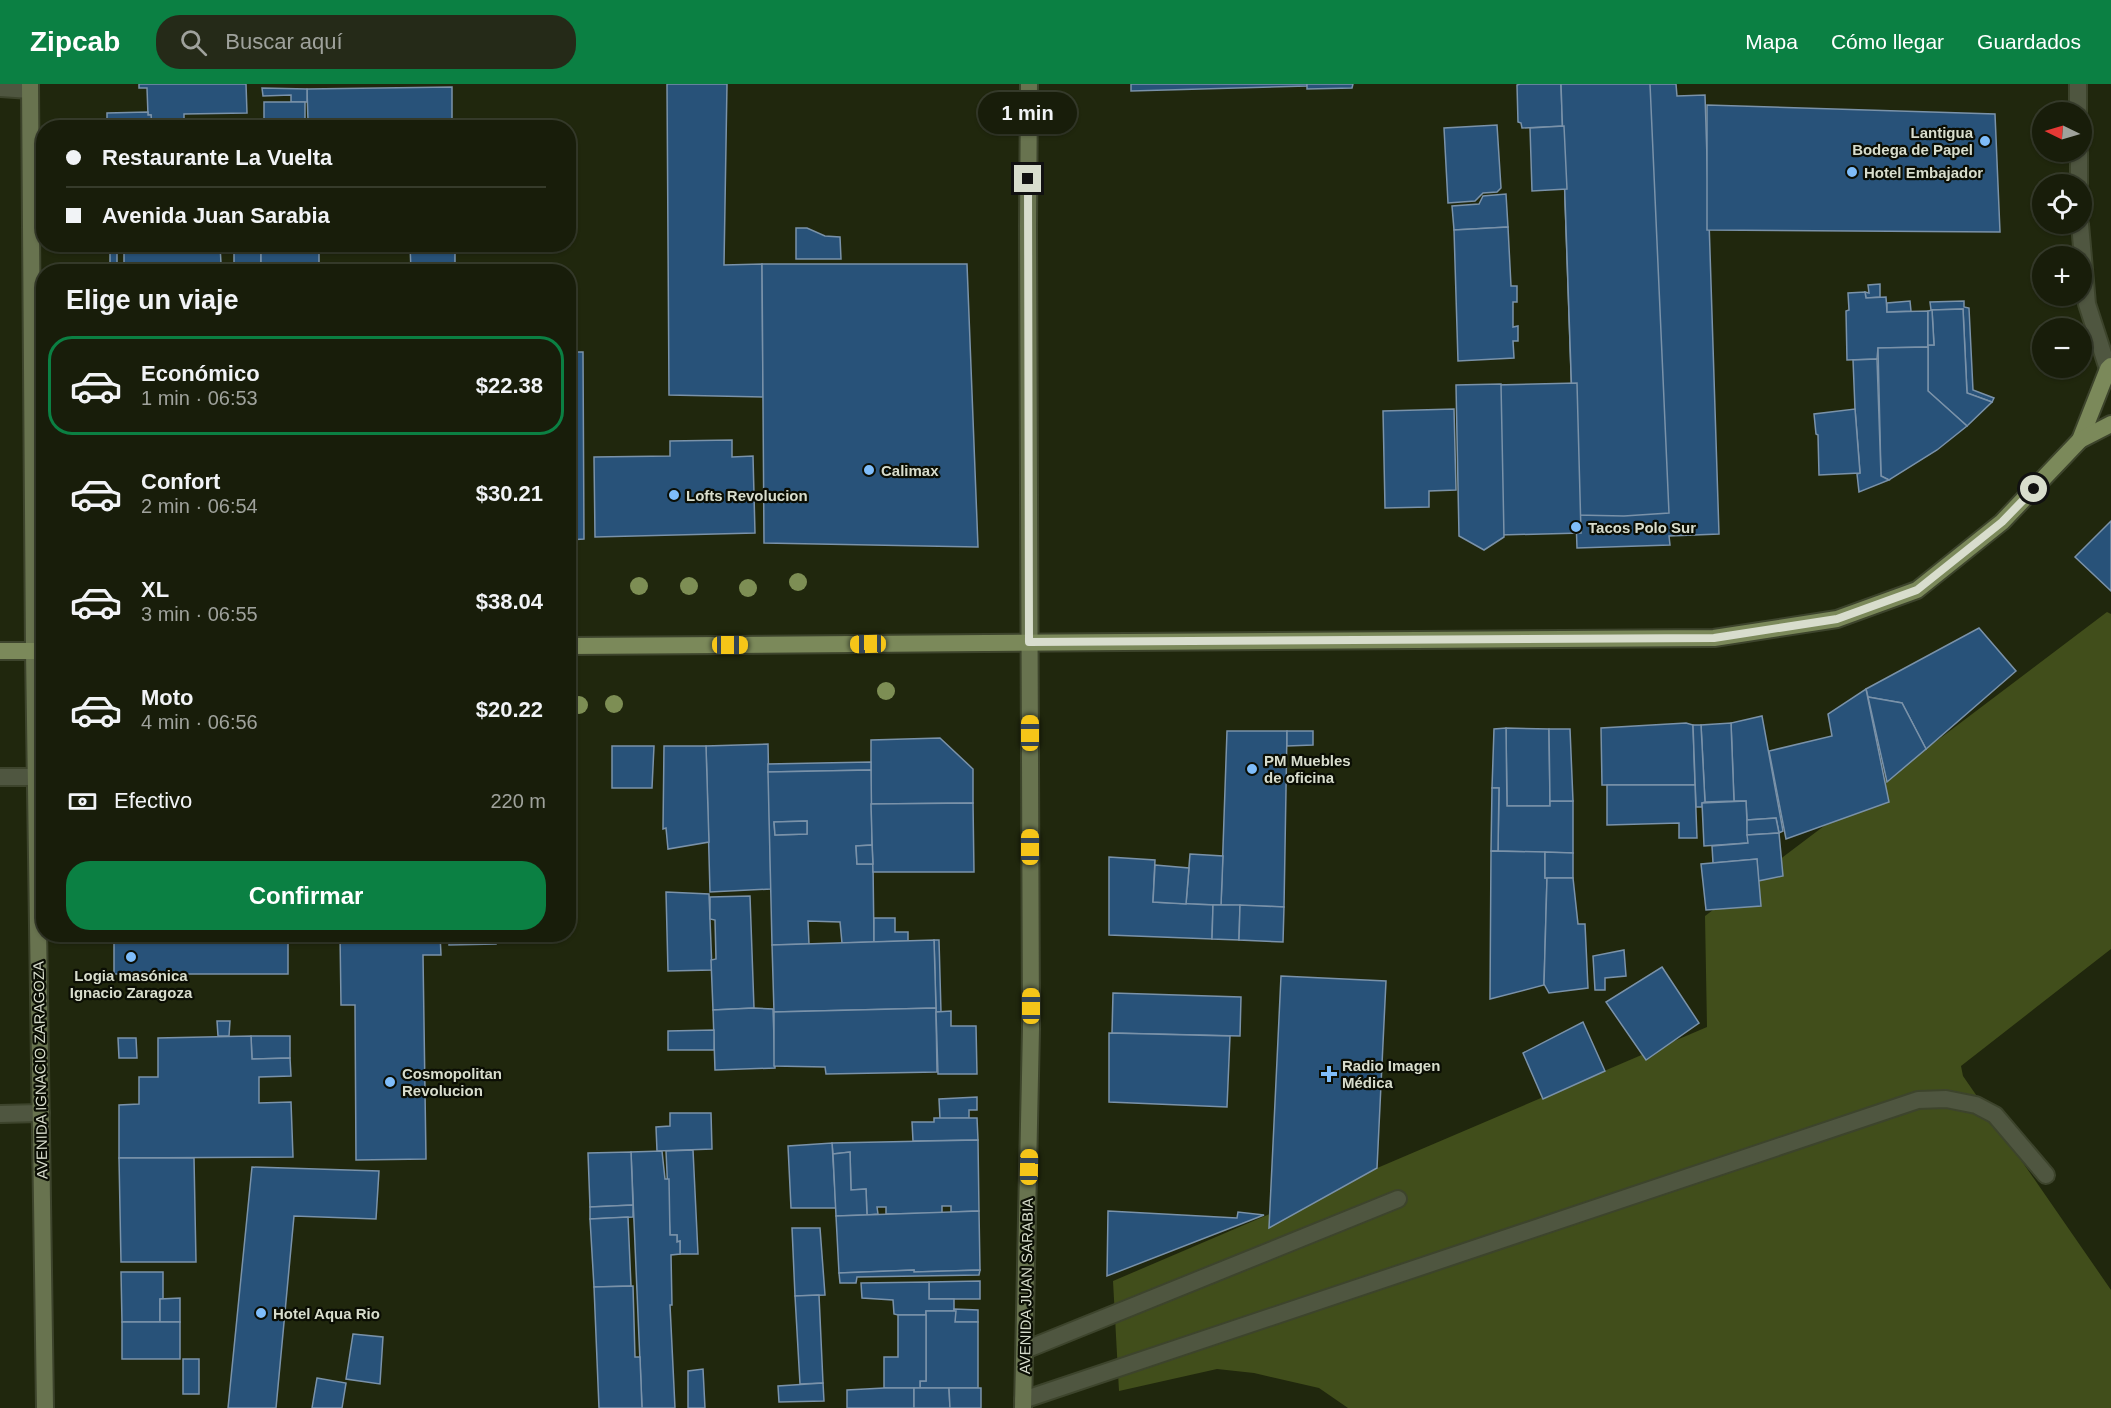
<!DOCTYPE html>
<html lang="es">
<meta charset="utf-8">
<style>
body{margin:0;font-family:Helvetica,sans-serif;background:#252a18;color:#f1f3f6;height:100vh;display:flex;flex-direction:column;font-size:22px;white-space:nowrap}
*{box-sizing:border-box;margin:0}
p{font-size:20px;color:#9fa29c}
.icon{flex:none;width:33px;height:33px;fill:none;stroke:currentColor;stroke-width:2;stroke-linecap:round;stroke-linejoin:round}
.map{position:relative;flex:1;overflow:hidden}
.side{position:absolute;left:36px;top:180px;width:540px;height:678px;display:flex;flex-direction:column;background:#181d0a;border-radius:24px;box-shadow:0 2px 4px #0004,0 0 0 2px #363b2b}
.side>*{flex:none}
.guide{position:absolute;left:36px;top:36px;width:540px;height:132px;border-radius:24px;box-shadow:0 2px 4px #0004,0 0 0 2px #363b2b;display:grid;align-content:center;height:132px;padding:0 30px;background:#181d0a}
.needle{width:39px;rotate:275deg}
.tools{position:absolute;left:2032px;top:18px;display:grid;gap:12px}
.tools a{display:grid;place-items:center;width:60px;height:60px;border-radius:50%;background:#181d0a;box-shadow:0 2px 4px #0004,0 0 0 2px #363b2b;font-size:30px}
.end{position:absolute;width:27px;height:27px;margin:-14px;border:8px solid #d8ddcd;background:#111;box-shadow:0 0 0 3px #111}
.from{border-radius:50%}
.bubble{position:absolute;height:42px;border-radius:21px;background:#181d0a;box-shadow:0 2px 4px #0004,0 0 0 2px #363b2b;font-size:20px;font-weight:700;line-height:42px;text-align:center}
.car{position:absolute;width:18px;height:36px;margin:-18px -9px;border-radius:8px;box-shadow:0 0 4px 2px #0007;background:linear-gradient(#f5c518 24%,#345 0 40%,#f5c518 0 76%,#345 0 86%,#f5c518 0)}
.guide b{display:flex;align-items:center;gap:21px;height:57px;font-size:22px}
.guide b+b{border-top:2px solid #363b2b}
.guide i{width:15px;height:15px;background:#f1f3f6}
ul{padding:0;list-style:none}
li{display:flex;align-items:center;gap:18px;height:99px;margin:0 12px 9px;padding:0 18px;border:3px solid transparent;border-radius:24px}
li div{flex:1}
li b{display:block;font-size:22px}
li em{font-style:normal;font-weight:700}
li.current{border-color:#0b8043}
li>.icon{width:54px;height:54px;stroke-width:1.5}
h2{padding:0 30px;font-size:27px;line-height:72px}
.pay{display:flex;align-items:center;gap:15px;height:66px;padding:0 30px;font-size:22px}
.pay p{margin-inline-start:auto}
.primary-button{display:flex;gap:12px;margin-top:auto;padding:12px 30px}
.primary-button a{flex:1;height:69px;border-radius:24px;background:#0b8043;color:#fff;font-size:24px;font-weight:700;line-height:69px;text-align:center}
header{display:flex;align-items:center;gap:36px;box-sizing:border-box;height:84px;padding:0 30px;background:#0b8043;color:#fff}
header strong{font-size:28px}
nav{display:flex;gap:33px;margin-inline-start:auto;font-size:21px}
.search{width:420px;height:54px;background:#252a18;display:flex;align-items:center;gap:15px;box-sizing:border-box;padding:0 21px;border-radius:24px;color:#9fa29c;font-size:22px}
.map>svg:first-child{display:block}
.green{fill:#414e1b}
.building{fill:#285279;stroke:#7a92a9;stroke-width:1.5;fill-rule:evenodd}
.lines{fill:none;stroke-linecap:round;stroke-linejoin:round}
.service-casing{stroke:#3d442c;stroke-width:20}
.tertiary-casing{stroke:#3d442c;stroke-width:20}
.secondary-casing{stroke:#3d442c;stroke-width:20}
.primary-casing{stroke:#3d442c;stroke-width:20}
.service{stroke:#4f5640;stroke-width:16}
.tertiary{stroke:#4f5640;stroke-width:16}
.secondary{stroke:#68734f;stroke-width:16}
.primary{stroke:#7b895a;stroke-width:16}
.tree{fill:#7d8e54}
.route{stroke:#d8ddcd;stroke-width:8}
.poi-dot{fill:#7fbdfa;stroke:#0b0e04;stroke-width:2}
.labels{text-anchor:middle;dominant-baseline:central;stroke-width:4.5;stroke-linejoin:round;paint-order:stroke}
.poi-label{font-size:15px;font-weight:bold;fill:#d8ddcd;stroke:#0b0e04;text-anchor:start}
.street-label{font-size:15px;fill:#d8ddcd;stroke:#0b0e04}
</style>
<header>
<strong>Zipcab</strong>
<div class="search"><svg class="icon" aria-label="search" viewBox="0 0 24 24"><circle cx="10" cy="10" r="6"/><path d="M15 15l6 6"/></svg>Buscar aquí</div>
<nav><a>Mapa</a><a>Cómo llegar</a><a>Guardados</a></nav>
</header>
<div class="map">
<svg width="2111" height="1324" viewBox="0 0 2111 1324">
<rect width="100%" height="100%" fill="#20270d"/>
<polygon class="green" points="2107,528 2111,530 2111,865 1961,982 1963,992 2111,1206 2111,1324 1348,1324 1319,1304 1254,1289 1217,1285 1119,1307 1113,1197 1707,943 1705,832"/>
<g class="building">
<polygon points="139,0 246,0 247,29 184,30 184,38 152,40 151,31 148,31 147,4 139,4"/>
<polygon points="667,0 727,0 724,181 762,180 763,313 669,311"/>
<polygon points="1131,0 1307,0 1307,2 1131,7"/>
<polygon points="1307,0 1353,0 1352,4 1307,5"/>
<polygon points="1520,0 1562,0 1564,42 1522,44 1521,39 1518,38 1517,1"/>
<polygon points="1561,0 1676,0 1677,12 1705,11 1719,450 1669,452 1670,461 1577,464"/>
<polygon points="1561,0 1650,0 1669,429 1624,432 1576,431"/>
<polygon points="452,3 452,36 308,37 307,5"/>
<polygon points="262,4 307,5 307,18 291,18 291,11 263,12"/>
<polygon points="264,18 305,18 305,43 264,44"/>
<polygon points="1707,21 1995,30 2000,148 1707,146"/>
<polygon points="148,28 148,31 151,31 152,40 155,39 155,44 107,44 107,29"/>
<polygon points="452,41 452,44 296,44 305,43"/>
<polygon points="1497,41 1501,104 1497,108 1483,109 1475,117 1448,119 1444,44"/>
<polygon points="1564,42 1567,105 1532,107 1530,44"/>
<polygon points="1506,110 1508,143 1454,146 1452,122 1479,120 1483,112"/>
<polygon points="1508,143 1511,202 1517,202 1517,218 1513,218 1513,243 1518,242 1518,257 1513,257 1514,274 1458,277 1454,146"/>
<polygon points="796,144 807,144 825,152 840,153 841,175 796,175"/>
<rect x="110" y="160" width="7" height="21"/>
<polygon points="124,160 220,160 221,180 124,181"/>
<rect x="234" y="160" width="27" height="20"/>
<rect x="261" y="160" width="58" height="28"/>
<polygon points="410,160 455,160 455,188 411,188"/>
<rect x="204" y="180" width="57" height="8"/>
<polygon points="762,180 967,180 978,463 764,459"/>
<polygon points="1880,200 1880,213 1866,214 1865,208 1869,209 1868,201"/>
<polygon points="1865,208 1866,214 1886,213 1887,228 1928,227 1928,263 1878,264 1877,275 1847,276 1846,227 1849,226 1848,209"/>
<polygon points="1910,217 1911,227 1887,228 1887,219"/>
<polygon points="1964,217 1964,223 1969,224 1973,306 1994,314 1992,318 1967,309 1963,225 1931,226 1930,218"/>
<polygon points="1963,225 1967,309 1992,318 1967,342 1928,307 1928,261 1934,261 1932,226"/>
<polygon points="1932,226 1934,261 1928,261 1928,227"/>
<polygon points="1928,263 1928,307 1967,342 1937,366 1889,396 1881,392 1878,264"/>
<polygon points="568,268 583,268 584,455 568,456"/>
<polygon points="1877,275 1881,392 1889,396 1859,408 1857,390 1860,389 1855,325 1853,276"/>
<polygon points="1577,299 1581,449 1500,451 1496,301"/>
<polygon points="1501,300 1504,453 1484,466 1459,452 1456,301"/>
<polygon points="1454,325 1456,406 1429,407 1429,423 1385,424 1383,327"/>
<polygon points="1855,325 1860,389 1819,391 1818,351 1816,350 1814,330"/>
<polygon points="732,356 732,373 753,372 755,449 595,453 594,373 670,372 670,357"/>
<polygon points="2111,437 2111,507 2075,473"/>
<polygon points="1979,544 2016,587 1926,665 1902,619 1868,613 1866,605"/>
<polygon points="1866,605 1889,718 1786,755 1769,667 1832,652 1828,630"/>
<polygon points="1868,613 1902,619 1926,665 1887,698"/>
<polygon points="1762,632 1783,747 1779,749 1776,734 1747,736 1746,717 1734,717 1731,639"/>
<polygon points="1686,639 1693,641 1695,701 1602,701 1601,644"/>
<polygon points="1731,639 1734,717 1705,718 1701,641"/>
<polygon points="1693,641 1701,641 1705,718 1702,719 1702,723 1696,723"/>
<polygon points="1506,644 1549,645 1550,722 1507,722"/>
<polygon points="1506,644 1507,722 1550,722 1550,717 1573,717 1573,769 1498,767 1499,704 1492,704 1494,645"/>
<polygon points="1549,645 1570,645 1573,717 1550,717"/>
<polygon points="1227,647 1287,647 1284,823 1221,821"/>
<polygon points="1287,647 1313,647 1313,661 1287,662"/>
<polygon points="940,654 973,685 973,719 871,720 871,656"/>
<polygon points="768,660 771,805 710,808 706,662"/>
<polygon points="612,662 654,662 652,704 612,704"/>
<polygon points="664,662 706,662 709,758 668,765 666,744 663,745"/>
<polygon points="871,678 871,686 768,688 768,680"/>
<path d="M871 686 872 761 856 762 857 780H873L874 858 842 859 840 838 808 837 809 860 772 861 768 688ZM807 737V750L775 751 774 738Z"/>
<polygon points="1607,701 1695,701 1697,754 1679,754 1679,739 1607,741"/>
<polygon points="1492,704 1499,704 1498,767 1491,767"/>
<polygon points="1746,717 1748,759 1704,762 1702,719"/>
<polygon points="973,719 974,788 873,788 871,720"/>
<polygon points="1776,734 1779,749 1747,751 1747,736"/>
<polygon points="807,737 807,750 775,751 774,738"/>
<polygon points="1779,749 1783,792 1758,797 1757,775 1713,779 1712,762 1748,759 1747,751"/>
<polygon points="872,761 873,780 857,780 856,762"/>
<polygon points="1491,767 1545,768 1545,794 1547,794 1544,901 1490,915"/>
<polygon points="1545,768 1573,769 1573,794 1545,794"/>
<polygon points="1190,770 1223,772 1221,821 1186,820"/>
<polygon points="1109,773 1155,776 1153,818 1213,821 1212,855 1109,851"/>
<polygon points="1757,775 1761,822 1706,826 1701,780"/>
<polygon points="1155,781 1189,784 1186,820 1153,818"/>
<polygon points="1547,794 1573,794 1578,840 1585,840 1588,904 1549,909 1544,900"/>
<polygon points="666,808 709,810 712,886 668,887"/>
<polygon points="750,812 754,924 713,926 711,876 716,875 715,836 710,835 710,813"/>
<polygon points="1213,821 1240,821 1239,856 1212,855"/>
<polygon points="1240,821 1284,823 1283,858 1239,856"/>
<polygon points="874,834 895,834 895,848 908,848 908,857 874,858"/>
<rect x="114" y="850" width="174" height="40"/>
<polygon points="340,850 440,850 441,871 423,871 426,1075 356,1076 355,921 341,921"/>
<polygon points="449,850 495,850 496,860 449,861"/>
<polygon points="934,856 939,856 941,928 936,928"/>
<polygon points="934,856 936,924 774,928 772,861"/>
<polygon points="1624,866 1626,892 1605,894 1605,906 1595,906 1593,872"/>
<polygon points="1662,883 1699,939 1646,976 1606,918"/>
<polygon points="1281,892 1386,897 1377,1084 1269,1144"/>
<polygon points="1113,909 1241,913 1240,952 1112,949"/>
<polygon points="754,924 773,925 775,984 715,986 713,926"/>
<polygon points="936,924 937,988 826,990 825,983 774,982 774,928"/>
<polygon points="951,927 951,942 976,942 977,990 938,990 936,928"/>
<polygon points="217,937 230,937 229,952 218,952"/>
<polygon points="1583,938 1605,987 1543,1015 1523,969"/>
<polygon points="714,946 714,966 668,966 668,947"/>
<polygon points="1109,949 1230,952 1227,1023 1109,1018"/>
<polygon points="251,952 290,952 290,974 252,975"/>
<polygon points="251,952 252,975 290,974 291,992 259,993 259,1019 291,1018 293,1073 119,1074 119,1021 139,1020 139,993 158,993 158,954"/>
<polygon points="118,954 136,954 137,974 119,974"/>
<polygon points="977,1013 977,1026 969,1026 969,1034 940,1035 939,1015"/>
<polygon points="670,1029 711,1029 712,1065 657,1067 656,1043 670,1042"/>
<polygon points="934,1034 977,1034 978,1056 913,1057 912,1038 934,1038"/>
<polygon points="978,1056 979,1127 951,1128 951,1122 942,1122 942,1129 886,1130 886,1123 877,1123 878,1130 867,1131 866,1105 851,1106 850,1068 833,1070 832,1059"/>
<polygon points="832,1059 836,1124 791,1124 788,1062"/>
<polygon points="693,1066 698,1170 680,1170 680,1157 677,1158 677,1151 670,1151 666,1067"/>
<polygon points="662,1067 665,1095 669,1095 670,1151 677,1151 677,1158 680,1157 680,1170 671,1171 672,1221 670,1221 675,1324 642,1324 631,1068"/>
<polygon points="631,1068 633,1121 590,1123 588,1069"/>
<polygon points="850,1068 851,1106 866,1105 867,1131 836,1132 833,1070"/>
<polygon points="119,1074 194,1074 196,1178 121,1178"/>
<polygon points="252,1083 379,1087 376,1135 294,1132 276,1324 228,1324"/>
<polygon points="633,1121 633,1133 590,1135 590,1123"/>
<polygon points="979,1127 980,1186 914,1188 914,1186 839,1189 836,1132"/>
<polygon points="1108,1127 1237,1134 1238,1128 1264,1131 1107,1192"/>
<polygon points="628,1133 631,1202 594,1203 590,1135"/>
<polygon points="792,1144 820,1144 825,1211 795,1212"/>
<polygon points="914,1186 914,1188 980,1186 979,1191 857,1193 856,1199 840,1199 839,1189"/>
<polygon points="121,1188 163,1188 163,1215 160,1215 160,1238 122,1238"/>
<polygon points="980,1197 980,1215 929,1215 929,1198"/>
<polygon points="929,1198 929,1215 954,1215 954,1227 926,1227 926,1231 898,1231 894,1230 893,1216 862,1214 861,1199"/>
<polygon points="633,1202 635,1273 640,1273 642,1324 599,1324 594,1203"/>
<polygon points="819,1211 823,1299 800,1300 795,1212"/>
<polygon points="180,1214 180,1238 160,1238 160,1215"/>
<polygon points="954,1225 978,1226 978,1238 955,1238"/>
<polygon points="926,1227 956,1227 955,1238 978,1238 978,1304 920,1304 920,1297 926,1297"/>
<polygon points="898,1231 926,1231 926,1297 920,1297 920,1304 884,1304 884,1273 898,1273"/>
<rect x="122" y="1238" width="58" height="37"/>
<polygon points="353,1250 383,1253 380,1300 346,1295"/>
<rect x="183" y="1275" width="16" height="35"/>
<polygon points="703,1285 705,1324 688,1324 688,1287"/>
<polygon points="317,1294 346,1299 342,1324 312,1324"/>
<polygon points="823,1299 824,1317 779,1318 778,1302"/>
<polygon points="884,1304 914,1304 914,1324 847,1324 847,1306"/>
<polygon points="914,1304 949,1304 950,1324 914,1324"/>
<polygon points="949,1304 981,1304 981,1324 950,1324"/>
</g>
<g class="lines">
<g class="service-casing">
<g id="service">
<polyline points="0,4 30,6"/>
<polyline points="0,693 36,693"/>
<polyline points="0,1030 41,1029"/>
<polyline points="1025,1266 1398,1115"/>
<polyline points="1023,1316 1918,1016 1946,1015 1976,1021 1995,1031 2046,1091"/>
</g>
</g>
<g class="tertiary-casing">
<g id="tertiary">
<polyline points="2078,0 2078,28"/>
<polyline points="2079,68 2079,100"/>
<polyline points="2080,140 2087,220 2108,285 2111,288"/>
</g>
</g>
<g class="secondary-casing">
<g id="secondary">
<polyline points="30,0 34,567 45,1324"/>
<polyline points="1023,1324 1031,945 1028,142 1029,0"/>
</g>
</g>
<g class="primary-casing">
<g id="primary">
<polyline points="2080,356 2108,285 2111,282"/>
<polyline points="568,562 1714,554 1837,535 1917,506 2002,438 2080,356 2111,340"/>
<polyline points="0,567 44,567"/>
</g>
</g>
<use href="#service" class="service"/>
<use href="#tertiary" class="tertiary"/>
<use href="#secondary" class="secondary"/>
<use href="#primary" class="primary"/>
</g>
<g class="tree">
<circle cx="798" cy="498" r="9"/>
<circle cx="639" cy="502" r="9"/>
<circle cx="689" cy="502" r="9"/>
<circle cx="748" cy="504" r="9"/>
<circle cx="886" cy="607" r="9"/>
<circle cx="614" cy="620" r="9"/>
<circle cx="579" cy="621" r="9"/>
</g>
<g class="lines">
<polyline class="route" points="1028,95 1029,558 1714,554 1837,535 1917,506 2002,438 2034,405"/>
</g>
<g class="poi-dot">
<circle cx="1985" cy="57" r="6"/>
<circle cx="1852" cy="88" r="6"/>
<circle cx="869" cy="386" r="6"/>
<circle cx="674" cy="411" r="6"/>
<circle cx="1576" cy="443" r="6"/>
<circle cx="1252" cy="685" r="6"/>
<circle cx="131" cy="873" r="6"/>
<path d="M1326 981h6v6h6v6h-6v6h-6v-6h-6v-6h6z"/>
<circle cx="390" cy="998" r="6"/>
<circle cx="261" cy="1229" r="6"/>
</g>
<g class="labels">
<g class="poi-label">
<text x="1973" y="48" text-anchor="end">Lantigua<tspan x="1973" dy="17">Bodega de Papel</tspan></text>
<text x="1864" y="88">Hotel Embajador</text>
<text x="881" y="386">Calimax</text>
<text x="686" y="411">Lofts Revolucion</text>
<text x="1588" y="443">Tacos Polo Sur</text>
<text x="1264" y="676">PM Muebles<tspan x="1264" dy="17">de oficina</tspan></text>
<text x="131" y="891" text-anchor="middle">Logia masónica<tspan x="131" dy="17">Ignacio Zaragoza</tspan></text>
<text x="1342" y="981">Radio Imagen<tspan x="1342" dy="17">Médica</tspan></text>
<text x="402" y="989">Cosmopolitan<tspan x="402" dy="17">Revolucion</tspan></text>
<text x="273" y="1229">Hotel Aqua Rio</text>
</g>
<g class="street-label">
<text transform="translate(40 986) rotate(-91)">AVENIDA IGNACIO ZARAGOZA</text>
<text transform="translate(1026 1202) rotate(-89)">AVENIDA JUAN SARABIA</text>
</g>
</g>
</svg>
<div class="tools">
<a><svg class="needle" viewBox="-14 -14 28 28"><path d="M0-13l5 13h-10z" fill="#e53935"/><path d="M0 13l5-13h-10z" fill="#9fa29c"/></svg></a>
<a><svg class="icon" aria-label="locate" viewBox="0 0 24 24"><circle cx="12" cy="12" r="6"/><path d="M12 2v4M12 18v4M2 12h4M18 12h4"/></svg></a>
<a>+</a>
<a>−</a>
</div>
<i class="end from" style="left:2034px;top:405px"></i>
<i class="end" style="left:1028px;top:95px"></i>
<div class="bubble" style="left:978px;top:8px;width:99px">1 min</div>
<i class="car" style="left:868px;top:560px;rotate:269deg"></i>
<i class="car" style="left:730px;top:561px;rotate:90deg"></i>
<i class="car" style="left:1030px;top:649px;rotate:0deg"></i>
<i class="car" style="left:1030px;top:763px;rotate:0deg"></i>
<i class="car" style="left:1031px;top:922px;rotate:0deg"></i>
<i class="car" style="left:1029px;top:1083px;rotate:1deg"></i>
<div class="guide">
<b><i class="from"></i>Restaurante La Vuelta</b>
<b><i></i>Avenida Juan Sarabia</b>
</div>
<section class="side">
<h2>Elige un viaje</h2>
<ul>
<li class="current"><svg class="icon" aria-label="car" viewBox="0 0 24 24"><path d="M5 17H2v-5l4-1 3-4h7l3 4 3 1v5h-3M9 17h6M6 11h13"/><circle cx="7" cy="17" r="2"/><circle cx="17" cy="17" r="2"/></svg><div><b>Económico</b><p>1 min · 06:53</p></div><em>$22.38</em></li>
<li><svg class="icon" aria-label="car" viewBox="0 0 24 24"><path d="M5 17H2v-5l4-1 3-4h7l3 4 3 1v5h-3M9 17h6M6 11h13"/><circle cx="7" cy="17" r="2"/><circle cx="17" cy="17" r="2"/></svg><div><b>Confort</b><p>2 min · 06:54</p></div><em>$30.21</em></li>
<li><svg class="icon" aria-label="car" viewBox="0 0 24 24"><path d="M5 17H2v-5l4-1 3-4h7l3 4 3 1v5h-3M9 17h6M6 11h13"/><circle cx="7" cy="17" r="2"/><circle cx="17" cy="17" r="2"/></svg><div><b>XL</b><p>3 min · 06:55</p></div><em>$38.04</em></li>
<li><svg class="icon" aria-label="car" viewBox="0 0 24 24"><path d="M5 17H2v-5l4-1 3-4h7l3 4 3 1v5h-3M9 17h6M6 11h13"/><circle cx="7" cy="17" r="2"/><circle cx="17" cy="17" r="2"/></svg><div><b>Moto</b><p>4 min · 06:56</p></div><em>$20.22</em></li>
</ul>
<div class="pay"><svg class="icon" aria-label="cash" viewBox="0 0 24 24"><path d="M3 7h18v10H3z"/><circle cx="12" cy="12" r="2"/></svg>Efectivo<p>220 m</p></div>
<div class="primary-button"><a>Confirmar</a></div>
</section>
</div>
